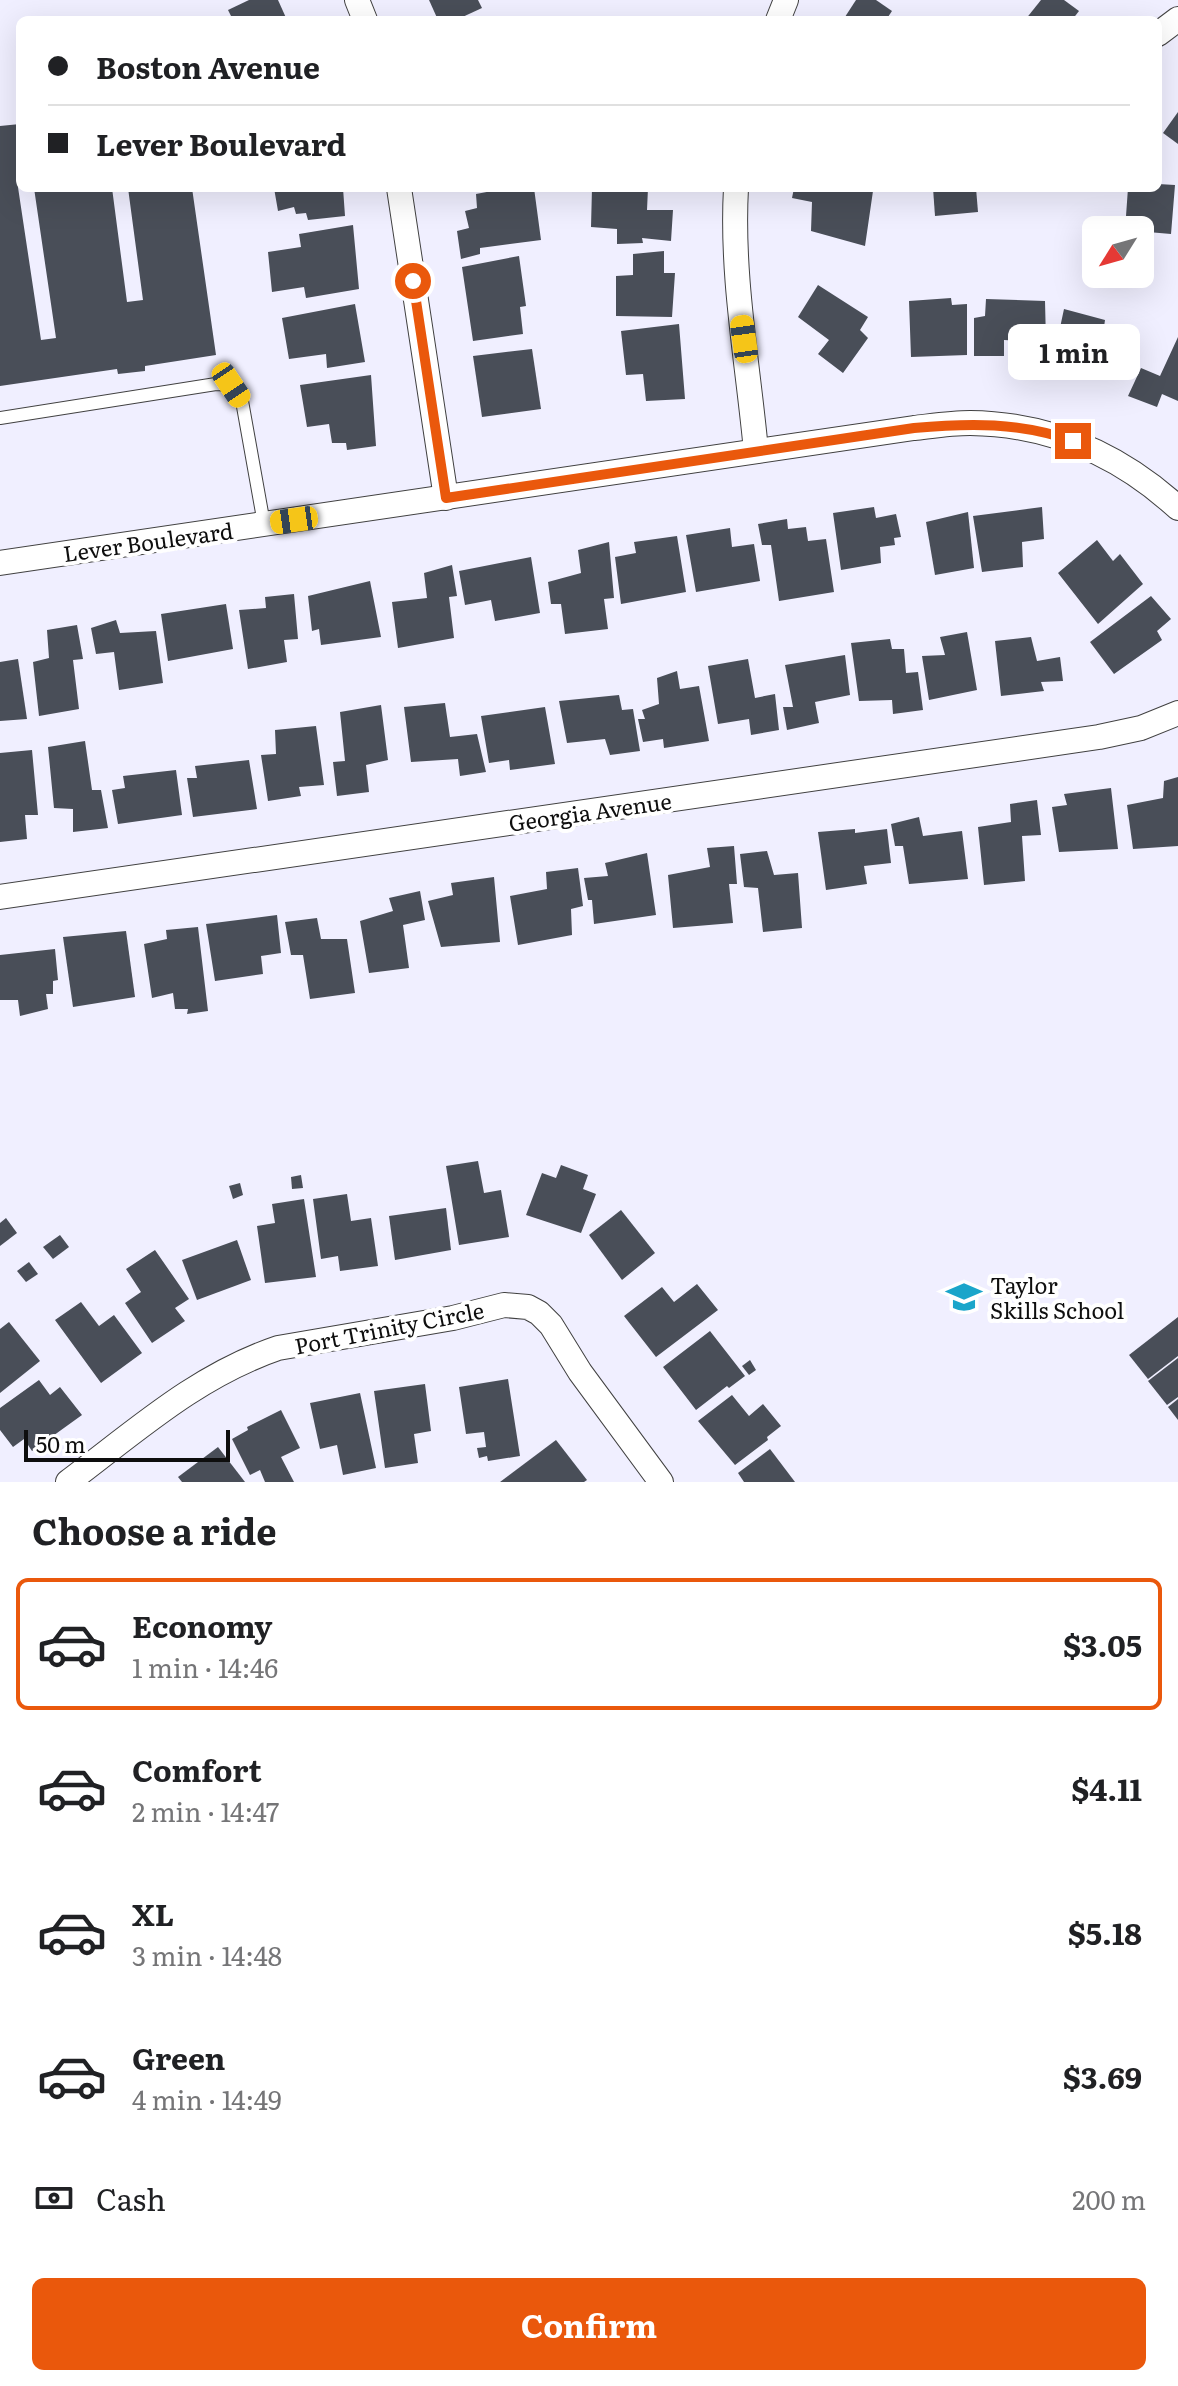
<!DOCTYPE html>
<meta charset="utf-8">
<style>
body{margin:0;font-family:Literata,serif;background:#f6f6f6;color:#202124;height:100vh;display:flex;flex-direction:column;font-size:30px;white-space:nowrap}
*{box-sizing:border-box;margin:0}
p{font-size:26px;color:#757577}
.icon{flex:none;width:44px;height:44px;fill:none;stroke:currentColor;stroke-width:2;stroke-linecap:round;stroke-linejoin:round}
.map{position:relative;height:1482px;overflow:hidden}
.sheet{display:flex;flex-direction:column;background:#fff;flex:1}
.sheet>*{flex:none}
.hud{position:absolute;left:16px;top:16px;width:1146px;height:176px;border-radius:12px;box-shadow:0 8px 32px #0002;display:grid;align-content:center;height:176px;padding:0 32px;background:#fff}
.needle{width:52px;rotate:233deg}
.fabs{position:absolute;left:1082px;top:216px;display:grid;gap:16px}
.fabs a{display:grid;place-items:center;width:72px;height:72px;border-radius:12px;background:#fff;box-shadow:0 8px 32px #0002;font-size:40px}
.scale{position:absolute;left:24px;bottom:20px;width:206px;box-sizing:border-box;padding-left:8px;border:4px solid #0e0e0e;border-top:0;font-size:22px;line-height:28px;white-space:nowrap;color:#0e0e0e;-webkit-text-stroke:6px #fff;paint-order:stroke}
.end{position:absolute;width:36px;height:36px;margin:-18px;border:10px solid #ea580c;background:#fff;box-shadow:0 0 0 4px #fff}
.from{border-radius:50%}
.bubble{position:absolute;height:56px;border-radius:12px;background:#fff;box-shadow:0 8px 32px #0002;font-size:26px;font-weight:700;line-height:56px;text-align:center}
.car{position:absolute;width:24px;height:48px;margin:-24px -12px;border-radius:10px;box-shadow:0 0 6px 2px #0007;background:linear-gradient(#f5c518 24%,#345 0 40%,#f5c518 0 76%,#345 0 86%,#f5c518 0)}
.hud b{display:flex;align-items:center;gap:28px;height:76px;font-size:30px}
.hud b+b{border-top:2px solid #e0e0e0}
.hud i{width:20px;height:20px;background:#202124}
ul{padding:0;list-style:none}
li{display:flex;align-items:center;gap:24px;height:132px;margin:0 16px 12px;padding:0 16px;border:4px solid transparent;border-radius:12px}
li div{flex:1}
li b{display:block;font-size:30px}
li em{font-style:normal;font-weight:700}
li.current{border-color:#ea580c}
li>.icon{width:72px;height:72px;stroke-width:1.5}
h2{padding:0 32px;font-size:36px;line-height:96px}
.pay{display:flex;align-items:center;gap:20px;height:88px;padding:0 32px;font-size:30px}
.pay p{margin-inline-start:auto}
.primary-button{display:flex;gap:16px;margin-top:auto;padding:16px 32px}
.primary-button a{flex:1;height:92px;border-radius:12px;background:#ea580c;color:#fff;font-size:32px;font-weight:700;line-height:92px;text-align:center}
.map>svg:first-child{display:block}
.building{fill:#494e58}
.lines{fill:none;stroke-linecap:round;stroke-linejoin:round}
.service-casing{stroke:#414141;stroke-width:14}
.minor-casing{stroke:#414141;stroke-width:26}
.service{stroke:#fff;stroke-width:12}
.minor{stroke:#fff;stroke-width:24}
.route{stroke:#ea580c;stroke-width:10}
.labels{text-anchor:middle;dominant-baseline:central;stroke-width:8;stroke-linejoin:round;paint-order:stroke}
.street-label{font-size:22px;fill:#0e0e0e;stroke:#fff}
.poi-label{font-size:22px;fill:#0e0e0e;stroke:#fff;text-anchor:start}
</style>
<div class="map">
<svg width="1178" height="1482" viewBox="0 0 1178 1482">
<rect width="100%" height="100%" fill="#f0efff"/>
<g class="building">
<polygon points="249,0 278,0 287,20 233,20 228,10"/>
<polygon points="429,0 478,0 482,8 456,20 438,20"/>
<polygon points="856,0 876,0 892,11 886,20 843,20"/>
<polygon points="1041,0 1064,0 1079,11 1072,20 1025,20"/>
<polygon points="1178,112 1178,144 1163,133"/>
<polygon points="20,124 20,173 16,174 41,340 56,338 34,188 112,188 127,302 143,300 128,188 192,188 216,355 145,366 145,371 118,374 117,369 0,386 0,126"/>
<polygon points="1158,184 1175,185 1171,234 1125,230 1128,188 1158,188"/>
<polygon points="274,188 343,188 345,216 308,220 306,213 296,214 294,207 278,211"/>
<polygon points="508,188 534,188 541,240 480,248 480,254 461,259 457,231 469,228 465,211 477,208 476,194"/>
<polygon points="592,188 648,188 647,210 673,210 671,241 642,238 643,243 617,244 617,229 591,227"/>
<polygon points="794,188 859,188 873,191 865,246 811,231 812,202 792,198"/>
<polygon points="933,188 976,188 978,212 935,216"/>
<polygon points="353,225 359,289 306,298 304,287 272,292 268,252 301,247 299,234"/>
<polygon points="664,251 664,273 675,273 672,317 616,316 616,276 633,275 633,254"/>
<polygon points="519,256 526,306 520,307 523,334 473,341 462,267"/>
<polygon points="818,285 868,317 860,330 868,338 843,373 818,354 829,340 798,317"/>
<polygon points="951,298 952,305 967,304 967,355 911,357 909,301"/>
<polygon points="986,299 1045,301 1046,342 1004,340 1004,356 974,356 974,318 985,316"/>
<polygon points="355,304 365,362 327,368 326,354 289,359 282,318"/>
<polygon points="1064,309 1105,320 1103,334 1123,338 1118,370 1097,366 1096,376 1052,365"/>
<polygon points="679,324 685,399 646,401 643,374 626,375 621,331"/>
<polygon points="1178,337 1178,401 1162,394 1157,407 1128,396 1141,368 1160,376"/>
<polygon points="532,349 541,409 482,417 473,356"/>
<polygon points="371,375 376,446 347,450 346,443 332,443 329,424 307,427 300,385"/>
<polygon points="874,507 876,518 896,514 901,537 894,538 895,545 880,547 881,563 841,570 833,513"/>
<polygon points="1042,507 1044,539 1022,542 1023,567 982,572 973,516"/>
<polygon points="968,512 974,568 935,575 926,522"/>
<polygon points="787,519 788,529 806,527 808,541 826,539 834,592 779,601 771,545 762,545 758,524"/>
<polygon points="730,528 732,547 754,544 760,581 696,592 686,535"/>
<polygon points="677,536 686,592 621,604 615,557 636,553 634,542"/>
<polygon points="1097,540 1113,561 1120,554 1143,584 1098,624 1058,573"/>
<polygon points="609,542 614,598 604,599 608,629 565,634 561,604 551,604 548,582 581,573 578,550"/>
<polygon points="531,557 540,613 495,621 491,600 465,605 459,571"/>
<polygon points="452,565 457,596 449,597 454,638 398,648 392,602 427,598 424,573"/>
<polygon points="370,581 381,637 321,645 319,629 312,631 308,596"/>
<polygon points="294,594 298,639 284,640 287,662 248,669 239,610 266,608 265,597"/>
<polygon points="1151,596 1171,619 1157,631 1162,640 1114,674 1090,642"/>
<polygon points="226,604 233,649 168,661 161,614"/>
<polygon points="116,620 120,633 156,631 163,683 119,690 114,652 96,654 91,628"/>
<polygon points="77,625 83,659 73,660 79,709 39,716 33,662 49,658 47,630"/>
<polygon points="967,632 977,690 929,700 922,656 945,655 940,637"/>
<polygon points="1031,637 1037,661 1060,657 1063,681 1041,682 1044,691 1001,696 995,641"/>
<polygon points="890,639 892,649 904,649 906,673 918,672 923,710 893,714 892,700 859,701 851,643"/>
<polygon points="845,655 850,695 815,702 819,723 787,730 783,707 793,707 785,665"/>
<polygon points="18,659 27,719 0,721 0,662"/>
<polygon points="748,659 755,698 775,694 779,730 751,735 749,719 718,724 708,666"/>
<polygon points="677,671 680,689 699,686 709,741 664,748 663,739 643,742 638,719 645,719 642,710 659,704 657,678"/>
<polygon points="619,695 622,710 633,709 640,751 610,755 605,739 567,743 559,701"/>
<polygon points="445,703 450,737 477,734 486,772 460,776 458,759 411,762 404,707"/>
<polygon points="381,705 388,760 366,765 369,792 337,796 333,762 345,761 340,712"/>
<polygon points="545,707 555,764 510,770 509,760 489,763 481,716"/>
<polygon points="316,726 324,785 299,787 301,796 268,801 261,755 276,754 275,730"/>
<polygon points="85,741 92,790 101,790 108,828 73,832 73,809 54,808 48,747"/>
<polygon points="32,750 38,815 25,815 27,839 0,842 0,753"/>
<polygon points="249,760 257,809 193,817 187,778 197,778 195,766"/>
<polygon points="176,770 182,815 118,824 112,790 125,788 123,776"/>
<polygon points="1178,777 1178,846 1133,849 1127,805 1163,798 1164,781"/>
<polygon points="1111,788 1118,849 1059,852 1052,807 1067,805 1064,794"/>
<polygon points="1037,800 1041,835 1022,836 1025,881 984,885 978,827 1011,822 1010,804"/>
<polygon points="919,817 923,836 962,831 968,879 909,884 903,846 895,846 891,824"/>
<polygon points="855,829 855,833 887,829 891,863 864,866 867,884 826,890 818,832"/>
<polygon points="734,846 737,884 729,884 733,923 673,928 668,875 710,867 707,848"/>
<polygon points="767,851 774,875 798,873 802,928 763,932 758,888 744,887 740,854"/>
<polygon points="647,853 656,915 594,924 592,900 588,900 584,878 608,876 605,863"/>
<polygon points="578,868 583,906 571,909 572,935 518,945 510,896 547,889 546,872"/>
<polygon points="494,877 500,942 441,947 428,901 453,895 451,883"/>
<polygon points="420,891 425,920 403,925 409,968 369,973 360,921 393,911 389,898"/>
<polygon points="277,915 281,953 261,956 263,974 215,981 206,924"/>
<polygon points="317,918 321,939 347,939 355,993 310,999 303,955 291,955 285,922"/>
<polygon points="198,927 208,1011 187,1014 188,1009 175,1009 173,993 152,998 144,944 167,939 166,930"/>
<polygon points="126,931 135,997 73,1007 63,937"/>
<polygon points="55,949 58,980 53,981 53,994 46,994 48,1009 20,1016 18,1000 0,1000 0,955"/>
<polygon points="478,1161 484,1193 501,1190 509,1237 459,1245 446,1166"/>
<polygon points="561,1165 588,1175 583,1189 596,1194 581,1233 526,1215 542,1173 556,1178"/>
<polygon points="301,1175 303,1188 292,1189 291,1177"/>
<polygon points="240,1183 243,1195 233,1199 229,1186"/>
<polygon points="347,1194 351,1221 371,1218 378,1266 340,1271 338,1256 321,1259 313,1199"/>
<polygon points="304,1199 316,1277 265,1283 257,1226 275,1223 272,1204"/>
<polygon points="446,1208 451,1250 395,1260 389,1216"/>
<polygon points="621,1210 655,1253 622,1280 589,1235"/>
<polygon points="6,1218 17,1233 0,1246 0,1223"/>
<polygon points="60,1235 69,1247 53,1259 43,1247"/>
<polygon points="237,1240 251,1280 197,1300 182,1260"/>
<polygon points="155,1250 189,1299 175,1308 185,1321 152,1343 125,1303 141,1292 126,1269"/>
<polygon points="29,1262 38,1274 26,1282 17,1271"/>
<polygon points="697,1284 718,1310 656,1357 624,1316 662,1287 674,1302"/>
<polygon points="81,1302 99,1326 114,1315 142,1353 101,1383 55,1320"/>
<polygon points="1178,1317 1178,1356 1148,1379 1129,1355"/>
<polygon points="9,1322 40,1361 0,1393 0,1329"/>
<polygon points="710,1331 745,1376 729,1388 727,1386 696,1410 663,1367"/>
<polygon points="1178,1358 1178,1397 1167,1405 1148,1381"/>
<polygon points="750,1360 756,1370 749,1375 742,1366"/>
<polygon points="508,1379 520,1456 488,1461 487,1456 479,1458 477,1448 486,1447 484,1432 466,1434 459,1387"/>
<polygon points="39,1380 50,1395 60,1387 82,1415 32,1451 24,1439 13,1447 0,1430 0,1408"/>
<polygon points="425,1384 431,1431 414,1434 418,1463 385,1468 374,1391"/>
<polygon points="360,1393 376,1468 343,1475 337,1445 320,1449 310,1403"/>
<polygon points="732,1395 749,1416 763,1404 781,1426 767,1437 768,1440 735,1465 698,1421"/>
<polygon points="1178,1399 1178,1420 1168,1407"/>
<polygon points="281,1410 300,1448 281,1457 294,1482 265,1482 260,1470 250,1475 232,1439 248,1430 247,1427"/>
<polygon points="556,1440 587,1480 584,1482 500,1482"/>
<polygon points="218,1447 245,1482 182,1482 178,1477"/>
<polygon points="770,1449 795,1482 744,1482 738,1473"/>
</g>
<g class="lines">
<g class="service-casing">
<polyline id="service" points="0,418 216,384 231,385 242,401 264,524"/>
</g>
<g class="minor-casing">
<g id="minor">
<polyline points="357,0 365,20"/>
<polyline points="778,20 786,0"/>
<polyline points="1158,34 1178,19"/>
<polyline points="399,188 446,498"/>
<path d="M736 188C731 276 748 364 756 451"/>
<path d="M0 563 914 428C932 426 951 423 970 423 1050 424 1119 454 1178 508"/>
<polyline points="0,897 1099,737 1141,728 1178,713"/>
<path d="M68 1482C136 1431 196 1376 278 1348L453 1318 504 1305 528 1307 539 1313 551 1325 580 1372 661 1482"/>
</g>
</g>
<use href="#service" class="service"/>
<use href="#minor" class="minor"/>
</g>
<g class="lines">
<path class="route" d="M413 281 446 498 914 428C969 423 1020 422 1073 441"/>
</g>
<defs>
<g id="school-bare" transform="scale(2.76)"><path d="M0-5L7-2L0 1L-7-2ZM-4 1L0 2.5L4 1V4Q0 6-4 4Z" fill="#1aa5ca" stroke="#fff" stroke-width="2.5" paint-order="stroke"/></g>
</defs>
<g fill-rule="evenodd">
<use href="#school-bare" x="964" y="1297"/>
</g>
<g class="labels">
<g class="street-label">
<text transform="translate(148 541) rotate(-8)">Lever Boulevard</text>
<text transform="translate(590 811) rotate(-8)">Georgia Avenue</text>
<text transform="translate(389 1327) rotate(-11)">Port Trinity Circle</text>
</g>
<g class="poi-label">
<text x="990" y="1284">Taylor<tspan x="990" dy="25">Skills School</tspan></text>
</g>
</g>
</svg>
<div class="fabs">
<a><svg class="needle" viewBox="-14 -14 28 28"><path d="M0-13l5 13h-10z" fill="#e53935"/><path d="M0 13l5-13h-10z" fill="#757577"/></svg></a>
</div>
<div class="scale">50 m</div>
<i class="end from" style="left:413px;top:281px"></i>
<i class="end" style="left:1073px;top:441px"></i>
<div class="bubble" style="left:1008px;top:324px;width:132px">1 min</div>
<i class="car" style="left:744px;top:339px;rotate:352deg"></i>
<i class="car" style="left:231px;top:385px;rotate:146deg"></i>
<i class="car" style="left:294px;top:520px;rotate:262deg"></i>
<div class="hud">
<b><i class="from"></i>Boston Avenue</b>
<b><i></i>Lever Boulevard</b>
</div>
</div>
<section class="sheet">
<h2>Choose a ride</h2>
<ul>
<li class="current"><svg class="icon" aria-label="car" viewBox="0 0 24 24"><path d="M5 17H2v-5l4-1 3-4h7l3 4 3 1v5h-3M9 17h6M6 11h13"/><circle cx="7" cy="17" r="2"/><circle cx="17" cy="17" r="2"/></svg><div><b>Economy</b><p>1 min · 14:46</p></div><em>$3.05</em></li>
<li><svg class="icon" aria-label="car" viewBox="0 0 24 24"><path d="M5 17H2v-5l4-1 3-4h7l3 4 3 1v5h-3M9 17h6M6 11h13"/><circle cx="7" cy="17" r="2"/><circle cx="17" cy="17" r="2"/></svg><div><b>Comfort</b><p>2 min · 14:47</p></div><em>$4.11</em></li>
<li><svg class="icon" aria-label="car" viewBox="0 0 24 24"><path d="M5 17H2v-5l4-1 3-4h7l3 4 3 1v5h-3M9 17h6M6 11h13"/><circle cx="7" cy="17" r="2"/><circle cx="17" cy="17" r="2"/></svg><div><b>XL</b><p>3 min · 14:48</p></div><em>$5.18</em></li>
<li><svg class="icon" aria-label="car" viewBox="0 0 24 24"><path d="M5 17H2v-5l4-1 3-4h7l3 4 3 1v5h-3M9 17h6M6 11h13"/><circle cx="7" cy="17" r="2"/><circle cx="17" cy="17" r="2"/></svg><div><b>Green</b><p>4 min · 14:49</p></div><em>$3.69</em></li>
</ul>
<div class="pay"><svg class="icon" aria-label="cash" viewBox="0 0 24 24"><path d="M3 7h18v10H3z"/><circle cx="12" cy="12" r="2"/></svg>Cash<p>200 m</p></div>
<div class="primary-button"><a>Confirm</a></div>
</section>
